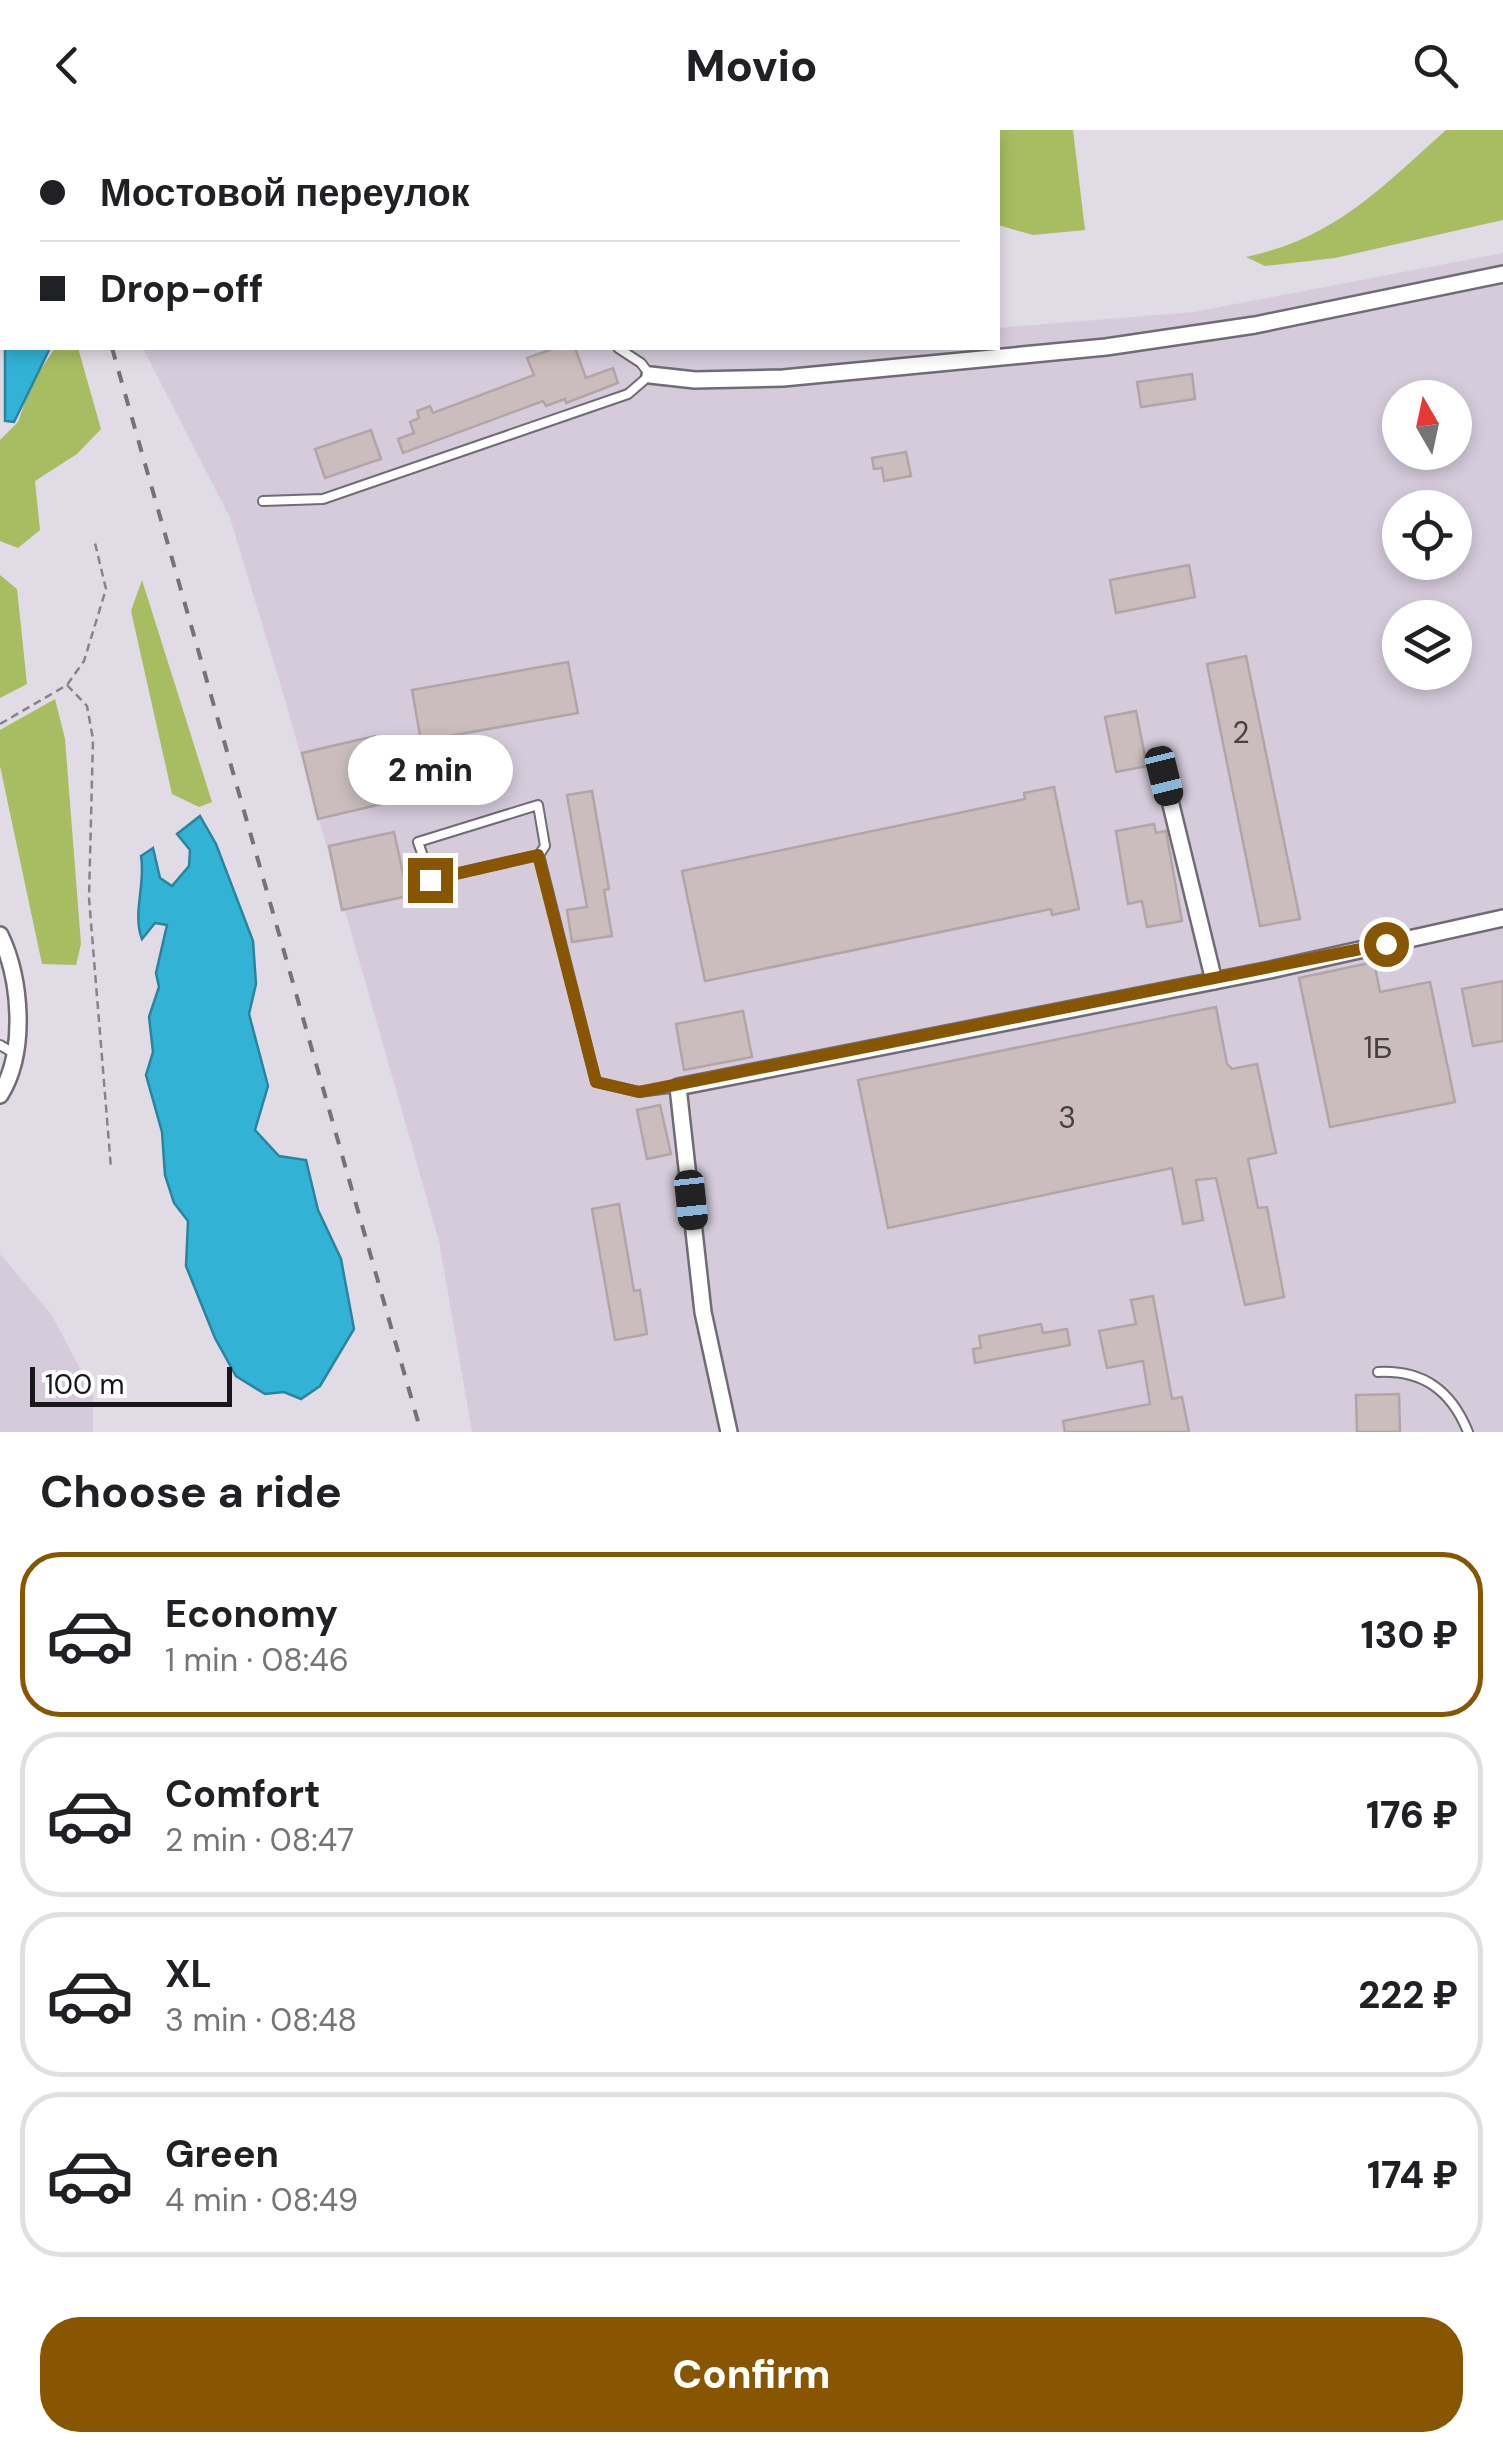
<!DOCTYPE html>
<meta charset="utf-8">
<style>
body{margin:0;font-family:"DM Sans",sans-serif;background:#f6f6f6;color:#202124;height:100vh;display:flex;flex-direction:column;font-size:38px;white-space:nowrap}
*{box-sizing:border-box;margin:0}
p{font-size:32px;color:#757577}
.icon{flex:none;width:55px;height:55px;fill:none;stroke:currentColor;stroke-width:2;stroke-linecap:round;stroke-linejoin:round}
.map{position:relative;height:1302px;overflow:hidden}
.side{display:flex;flex-direction:column;background:#fff;flex:1}
.side>*{flex:none}
.guide{position:absolute;left:0px;top:0px;width:1000px;height:220px;box-shadow:0 5px 15px #0003;display:grid;align-content:center;height:220px;padding:0 40px;background:#fff}
.needle{width:65px;rotate:351deg}
.controls{position:absolute;left:1382px;top:250px;display:grid;gap:20px}
.controls a{display:grid;place-items:center;width:90px;height:90px;border-radius:50%;background:#fff;box-shadow:0 5px 15px #0003;font-size:50px}
.scale{position:absolute;left:30px;bottom:25px;width:202px;box-sizing:border-box;padding-left:10px;border:5px solid #19171b;border-top:0;font-size:28px;line-height:35px;white-space:nowrap;color:#19171b;-webkit-text-stroke:8px #fff;paint-order:stroke}
.end{position:absolute;width:45px;height:45px;margin:-22px;border:12px solid #885600;background:#fff;box-shadow:0 0 0 5px #fff}
.from{border-radius:50%}
.bubble{position:absolute;height:70px;border-radius:35px;background:#fff;box-shadow:0 5px 15px #0003;font-size:32px;font-weight:800;line-height:70px;text-align:center}
.car{position:absolute;width:30px;height:60px;margin:-30px -15px;border-radius:12px;box-shadow:0 0 8px 2px #0007;background:linear-gradient(#222 24%,#8ab4d8 0 40%,#222 0 76%,#8ab4d8 0 86%,#222 0)}
.guide b{display:flex;align-items:center;gap:35px;height:95px;font-size:38px}
.guide b+b{border-top:2px solid #e0e0e0}
.guide i{width:25px;height:25px;background:#202124}
ul{padding:0;list-style:none}
li{display:flex;align-items:center;gap:30px;height:165px;margin:0 20px 15px;padding:0 20px;border:5px solid #e0e0e0;border-radius:40px}
li div{flex:1}
li b{display:block;font-size:38px}
li em{font-style:normal;font-weight:800}
li.on{border-color:#885600}
li>.icon{width:90px;height:90px;stroke-width:1.5}
h2{padding:0 40px;font-size:45px;line-height:120px}
.action{display:flex;gap:20px;margin-top:auto;padding:20px 40px}
.action a{flex:1;height:115px;border-radius:40px;background:#885600;color:#fff;font-size:40px;font-weight:800;line-height:115px;text-align:center}
header{display:flex;justify-content:space-between;align-items:center;height:130px;padding:0 40px;background:#fff;font-size:45px;font-weight:800}
.map>svg:first-child{display:block}
.built{fill:#d5cbdb;fill-rule:evenodd}
.forest{fill:#a8bc62}
.water{fill:#32b3d5;stroke:#2a849d;stroke-width:2.5}
.building{fill:#cbbdbd;stroke:#b2a5a5;stroke-width:2.5}
.lines{fill:none;stroke-linecap:round;stroke-linejoin:round}
.lane-casing{stroke:#706b74;stroke-width:12}
.street-casing{stroke:#706b74;stroke-width:20}
.path{stroke:#88838b;stroke-width:2.5;stroke-dasharray:8 5;stroke-linecap:butt}
.lane{stroke:#fff;stroke-width:8}
.street{stroke:#fff;stroke-width:15}
.rail{stroke:#757179;stroke-width:4;stroke-dasharray:12 12;stroke-linecap:butt}
.route{stroke:#885600;stroke-width:12}
.labels{text-anchor:middle;dominant-baseline:central;stroke-width:8;stroke-linejoin:round;paint-order:stroke}
.number-label{font-size:30px;fill:#464044}
</style>
<header><svg class="icon" aria-label="back" viewBox="0 0 24 24"><path d="M15 5l-7 7 7 7"/></svg>Movio<svg class="icon" aria-label="search" viewBox="0 0 24 24"><circle cx="10" cy="10" r="6"/><path d="M15 15l6 6"/></svg></header>
<div class="map">
<svg width="1503" height="1302" viewBox="0 0 1503 1302">
<rect width="100%" height="100%" fill="#e1dbe6"/>
<g class="built">
<polygon points="76,0 743,0 744,2 77,2"/>
<path d="M1503 123V1302H472L439 1111 281 556 230 388 143 218H998V198L1194 182ZM1400 268H1455V322H1400ZM1400 378H1455V432H1400ZM1400 488H1455V542H1400Z"/>
<polygon points="0,1124 51,1184 93,1263 93,1302 0,1302"/>
</g>
<g class="forest">
<polygon points="719,0 1073,0 1085,100 1033,105 998,95 998,2"/>
<path d="M1446 0H1503V90L1335 128 1265 136 1246 127C1335 108 1381 58 1446 0Z"/>
<polygon points="55,218 78,218 101,299 77,324 35,351 40,400 18,418 0,411 0,310 18,292 31,254"/>
<polygon points="0,445 17,459 27,554 0,568"/>
<polygon points="142,450 212,672 199,677 172,664 131,481"/>
<polygon points="55,569 65,609 81,814 76,835 42,834 0,636 0,600"/>
</g>
<g class="water">
<polygon points="5,218 50,218 14,292 5,291"/>
<path d="M200 686 216 714 253 811 256 854 249 884 268 956 255 1000 279 1026 306 1030 318 1080 341 1129 354 1199 320 1256 301 1269 284 1262 265 1264 236 1246 215 1208 186 1136 188 1091 174 1073 165 1045 162 1002 146 945 153 922 149 887 159 857 156 843 167 795 155 793 142 809C132 783 146 754 141 726L153 718 160 748 172 756 189 736 190 720 177 704Z"/>
</g>
<g class="building">
<polygon points="555,218 575,218 586,248 613,238 618,253 566,273 565,269 546,276 543,271 403,323 398,309 414,303 410,292 419,288 417,281 430,276 433,283 534,245 527,228"/>
<polygon points="1192,244 1195,269 1141,277 1137,252"/>
<polygon points="371,300 381,329 325,348 315,319"/>
<polygon points="906,322 911,346 884,351 882,338 874,339 872,328"/>
<polygon points="1189,435 1195,467 1116,483 1110,450"/>
<polygon points="1246,526 1300,789 1260,796 1207,534"/>
<polygon points="568,532 578,583 421,611 412,560"/>
<polygon points="1136,581 1147,636 1116,642 1105,587"/>
<polygon points="375,606 390,672 318,689 302,623"/>
<polygon points="1054,657 1079,779 1052,785 1051,779 705,851 682,741 1025,669 1024,663"/>
<polygon points="592,661 609,759 604,760 612,806 572,812 567,780 587,777 567,665"/>
<polygon points="1154,694 1156,703 1166,701 1182,791 1147,797 1142,771 1128,774 1116,701"/>
<polygon points="394,702 408,766 342,780 329,716"/>
<polygon points="1374,832 1380,862 1430,852 1455,972 1330,997 1299,848"/>
<polygon points="1503,851 1503,911 1473,916 1462,859"/>
<polygon points="1216,877 1227,934 1232,939 1257,934 1276,1023 1248,1029 1258,1078 1267,1077 1284,1167 1245,1175 1216,1048 1196,1050 1203,1090 1183,1094 1172,1038 888,1098 858,950"/>
<polygon points="743,881 752,927 684,940 676,894"/>
<polygon points="660,975 671,1024 647,1029 637,980"/>
<polygon points="619,1074 634,1161 640,1160 647,1204 615,1210 592,1079"/>
<polygon points="1153,1166 1172,1269 1182,1267 1189,1302 1065,1302 1063,1291 1150,1274 1143,1231 1107,1238 1099,1201 1136,1194 1131,1170"/>
<polygon points="1041,1194 1043,1203 1067,1199 1070,1215 975,1233 973,1219 981,1218 979,1206"/>
<polygon points="1399,1264 1400,1302 1357,1302 1356,1265"/>
</g>
<g class="lines">
<g class="lane-casing">
<g id="lane">
<polyline points="577,0 578,2"/>
<polyline points="358,2 369,0"/>
<polyline points="263,371 323,369 628,264 650,245 641,233 618,218"/>
<polyline points="539,725 431,749 418,712 538,675 545,716 539,725 596,952 639,962 678,957"/>
<polyline points="0,915 15,924"/>
<path d="M1378 1242C1423 1240 1451 1260 1468 1302"/>
</g>
</g>
<g class="street-casing">
<g id="street">
<polyline points="650,245 695,250 783,248 1106,217 1255,195 1503,144"/>
<polyline points="1164,646 1214,851"/>
<path d="M0 805C21 849 27 922 0 965"/>
<polyline points="729,1302 703,1182 678,957 1270,840 1503,788"/>
</g>
</g>
<g class="path">
<polyline points="67,555 87,576 93,609 89,768 111,1038"/>
<polyline points="0,594 67,555 84,531 106,459 94,409"/>
</g>
<use href="#lane" class="lane"/>
<use href="#street" class="street"/>
<g class="rail">
<polyline points="53,0 54,2"/>
<polyline points="112,218 421,1302"/>
</g>
</g>
<g class="lines">
<polyline class="route" points="430,750 538,725 596,952 639,962 1386,814"/>
</g>
<g class="labels">
<g class="number-label">
<text x="1241" y="602">2</text>
<text x="1378" y="917">1Б</text>
<text x="1067" y="987">3</text>
</g>
</g>
</svg>
<div class="controls">
<a><svg class="needle" viewBox="-14 -14 28 28"><path d="M0-13l5 13h-10z" fill="#e53935"/><path d="M0 13l5-13h-10z" fill="#757577"/></svg></a>
<a><svg class="icon" aria-label="locate" viewBox="0 0 24 24"><circle cx="12" cy="12" r="6"/><path d="M12 2v4M12 18v4M2 12h4M18 12h4"/></svg></a>
<a><svg class="icon" aria-label="layers" viewBox="0 0 24 24"><path d="M12 4l9 5-9 5-9-5zM3 14l9 5 9-5"/></svg></a>
</div>
<div class="scale">100 m</div>
<i class="end from" style="left:1386px;top:814px"></i>
<i class="end" style="left:430px;top:750px"></i>
<div class="bubble" style="left:348px;top:605px;width:165px">2 min</div>
<i class="car" style="left:1164px;top:646px;rotate:166deg"></i>
<i class="car" style="left:691px;top:1070px;rotate:174deg"></i>
<div class="guide">
<b><i class="from"></i>Мостовой переулок</b>
<b><i></i>Drop-off</b>
</div>
</div>
<section class="side">
<h2>Choose a ride</h2>
<ul>
<li class="on"><svg class="icon" aria-label="car" viewBox="0 0 24 24"><path d="M5 17H2v-5l4-1 3-4h7l3 4 3 1v5h-3M9 17h6M6 11h13"/><circle cx="7" cy="17" r="2"/><circle cx="17" cy="17" r="2"/></svg><div><b>Economy</b><p>1 min · 08:46</p></div><em>130 ₽</em></li>
<li><svg class="icon" aria-label="car" viewBox="0 0 24 24"><path d="M5 17H2v-5l4-1 3-4h7l3 4 3 1v5h-3M9 17h6M6 11h13"/><circle cx="7" cy="17" r="2"/><circle cx="17" cy="17" r="2"/></svg><div><b>Comfort</b><p>2 min · 08:47</p></div><em>176 ₽</em></li>
<li><svg class="icon" aria-label="car" viewBox="0 0 24 24"><path d="M5 17H2v-5l4-1 3-4h7l3 4 3 1v5h-3M9 17h6M6 11h13"/><circle cx="7" cy="17" r="2"/><circle cx="17" cy="17" r="2"/></svg><div><b>XL</b><p>3 min · 08:48</p></div><em>222 ₽</em></li>
<li><svg class="icon" aria-label="car" viewBox="0 0 24 24"><path d="M5 17H2v-5l4-1 3-4h7l3 4 3 1v5h-3M9 17h6M6 11h13"/><circle cx="7" cy="17" r="2"/><circle cx="17" cy="17" r="2"/></svg><div><b>Green</b><p>4 min · 08:49</p></div><em>174 ₽</em></li>
</ul>
<div class="action"><a>Confirm</a></div>
</section>
